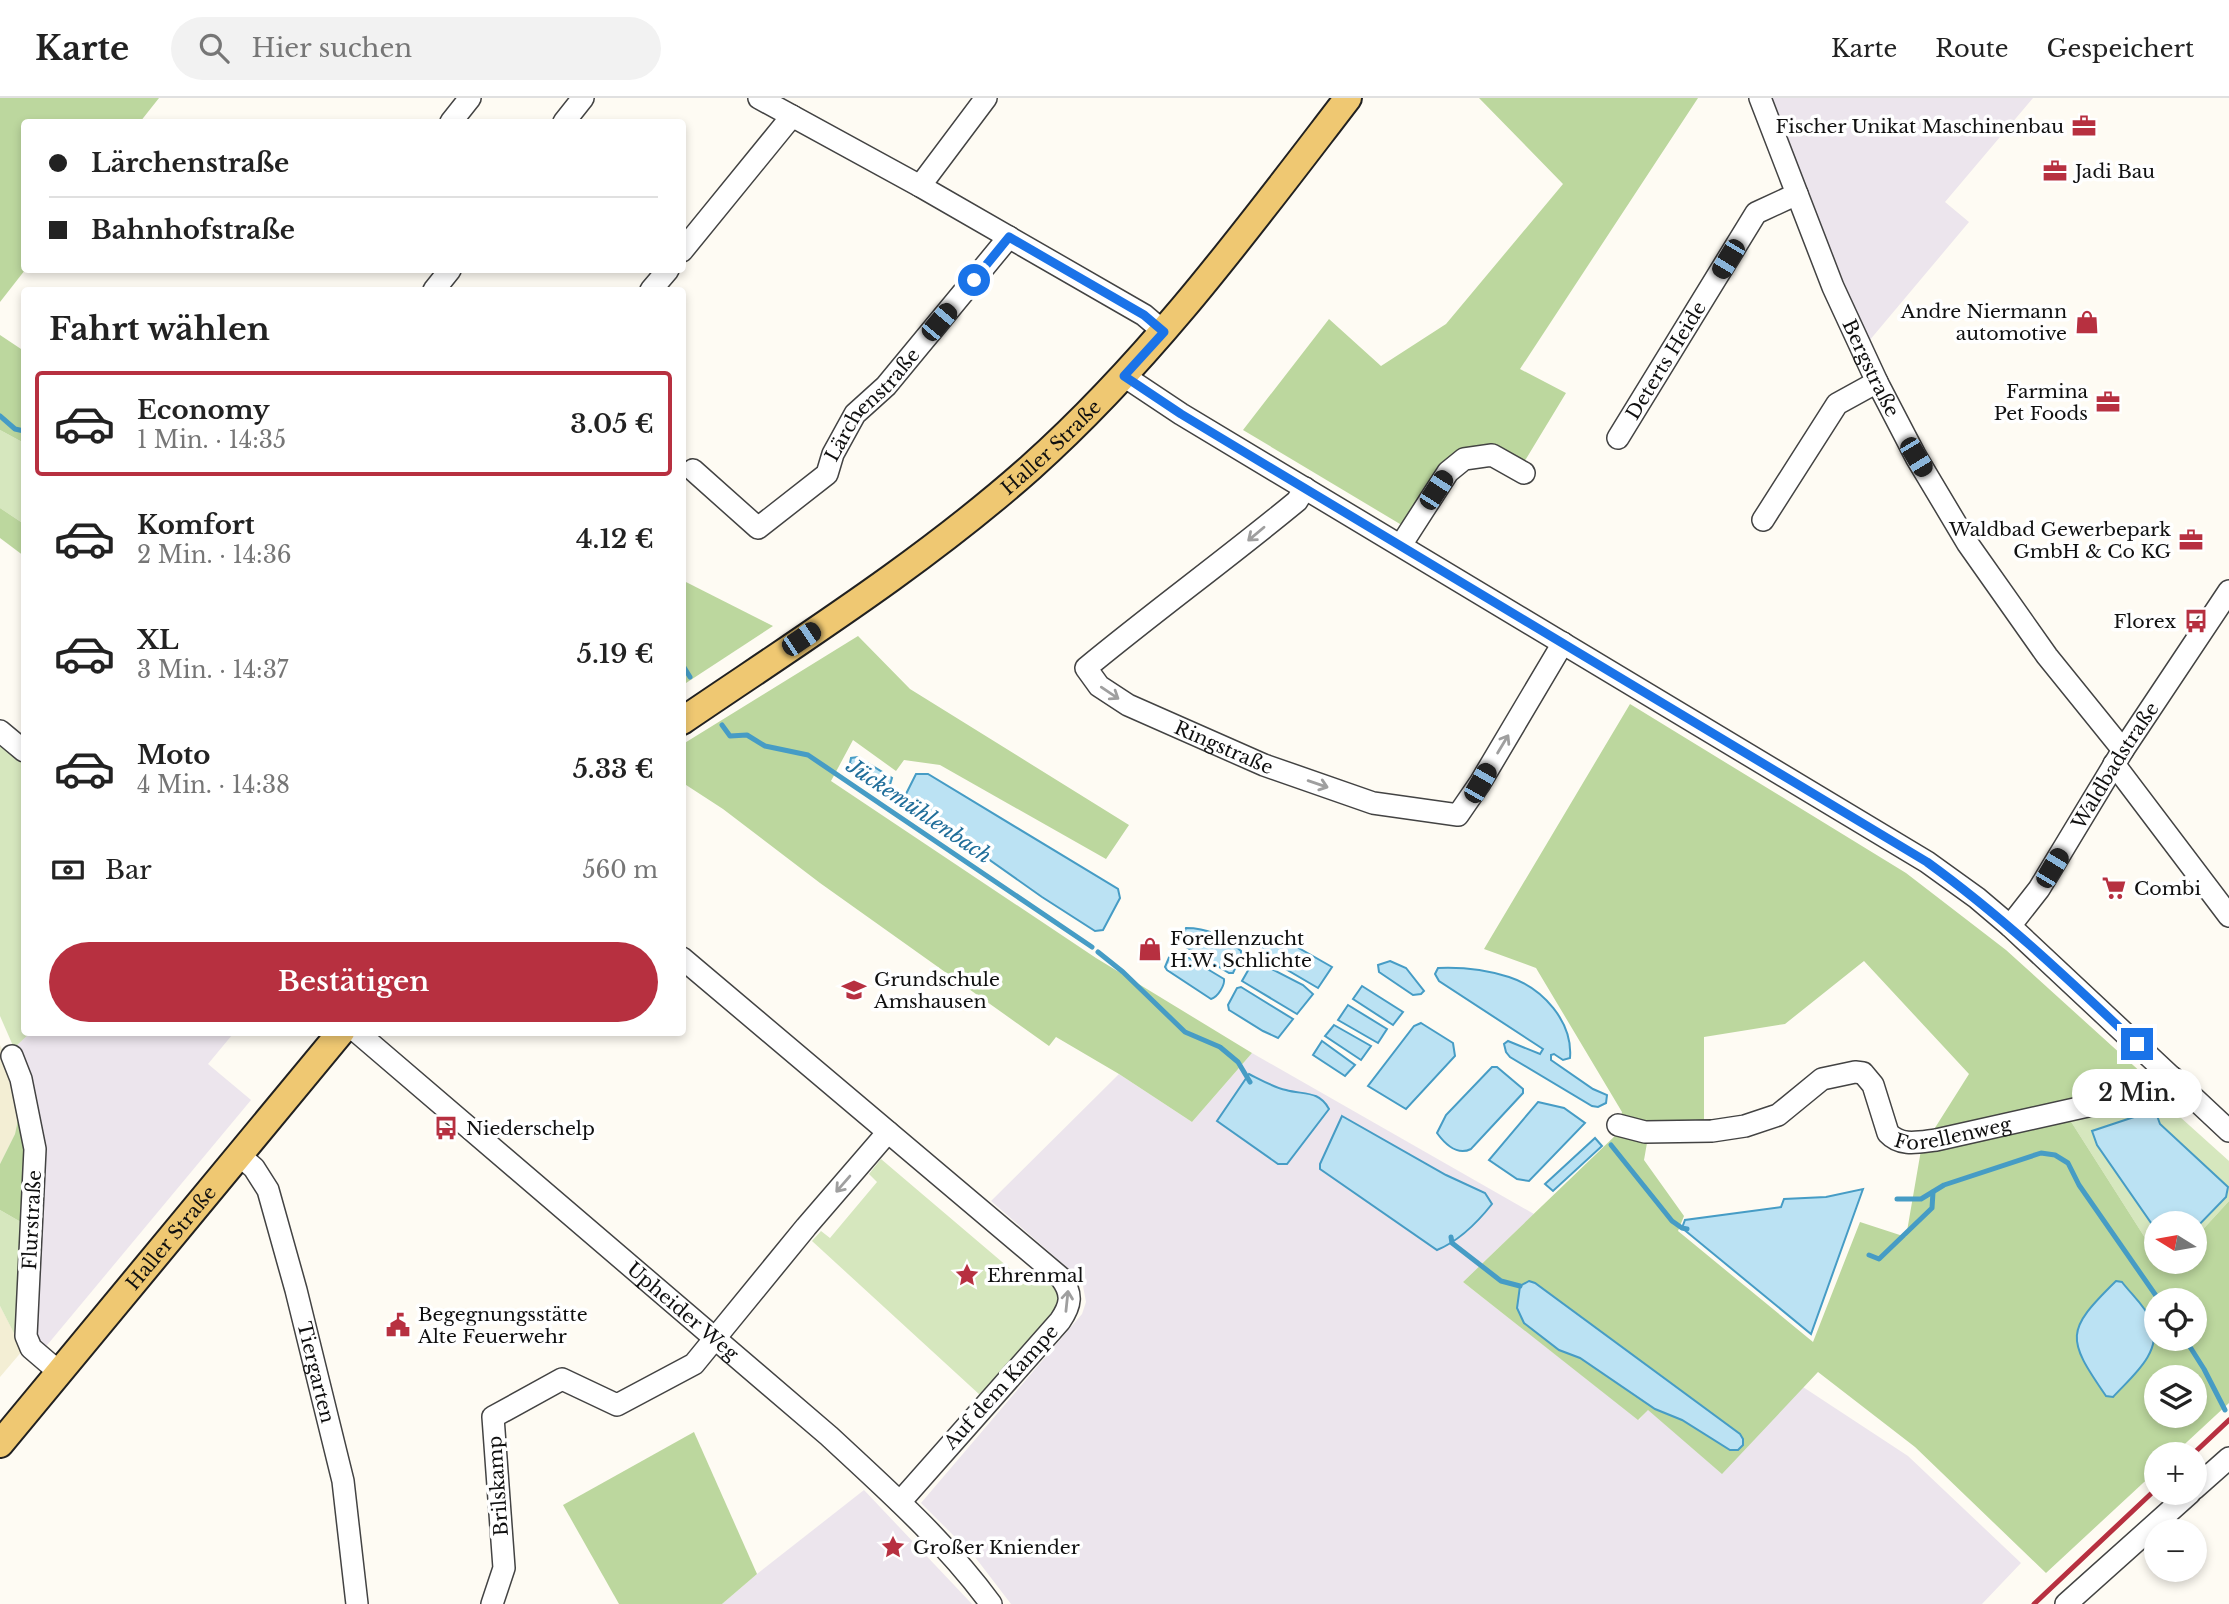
<!DOCTYPE html>
<html lang="de">
<meta charset="utf-8">
<style>
body{margin:0;font-family:"Libre Baskerville",serif;background:#f2f2f2;color:#222;height:100vh;display:flex;flex-direction:column;font-size:26px;white-space:nowrap}
*{box-sizing:border-box;margin:0}
p{font-size:23px;color:#767676}
.icon{flex:none;width:38px;height:38px;fill:none;stroke:currentColor;stroke-width:2;stroke-linecap:round;stroke-linejoin:round}
.map{position:relative;flex:1;overflow:hidden}
.sheet{position:absolute;left:21px;top:189px;width:665px;height:749px;display:flex;flex-direction:column;background:#fff;border-radius:7px;box-shadow:0 4px 10px #0003}
.sheet>*{flex:none}
.banner{position:absolute;left:21px;top:21px;width:665px;height:154px;border-radius:7px;box-shadow:0 4px 10px #0003;display:grid;align-content:center;height:154px;padding:0 28px;background:#fff}
.needle{width:46px;rotate:281deg}
.controls{position:absolute;left:2144px;top:1113px;display:grid;gap:14px}
.controls a{display:grid;place-items:center;width:63px;height:63px;border-radius:50%;background:#fff;box-shadow:0 4px 10px #0003;font-size:35px}
.end{position:absolute;width:32px;height:32px;margin:-16px;border:9px solid #1a73e8;background:#fff;box-shadow:0 0 0 4px #fff}
.from{border-radius:50%}
.bubble{position:absolute;height:49px;border-radius:24px;background:#fff;box-shadow:0 4px 10px #0003;font-size:23px;font-weight:600;line-height:49px;text-align:center}
.car{position:absolute;width:21px;height:42px;margin:-21px -10px;border-radius:9px;box-shadow:0 0 5px 2px #0007;background:linear-gradient(#222 24%,#8ab4d8 0 40%,#222 0 76%,#8ab4d8 0 86%,#222 0)}
.banner b{display:flex;align-items:center;gap:24px;height:66px;font-size:26px}
.banner b+b{border-top:2px solid #e0e0e0}
.banner i{width:18px;height:18px;background:#222}
ul{padding:0;list-style:none}
li{display:flex;align-items:center;gap:21px;height:105px;margin:0 14px 10px;padding:0 14px;border:4px solid transparent;border-radius:7px}
li div{flex:1}
li b{display:block;font-size:26px}
li em{font-style:normal;font-weight:600}
li.active{border-color:#b73040}
li>.icon{width:63px;height:63px;stroke-width:1.5}
h2{padding:0 28px;font-size:32px;line-height:84px}
.pay{display:flex;align-items:center;gap:18px;height:77px;padding:0 28px;font-size:26px}
.pay p{margin-inline-start:auto}
.button{display:flex;gap:14px;margin-top:auto;padding:14px 28px}
.button a{flex:1;height:80px;border-radius:42px;background:#b73040;color:#fff;font-size:28px;font-weight:600;line-height:80px;text-align:center}
header{display:flex;align-items:center;gap:42px;box-sizing:border-box;height:98px;padding:0 35px;background:#fff;border-bottom:2px solid #e0e0e0}
header strong{font-size:33px}
nav{display:flex;gap:38px;margin-inline-start:auto;font-size:24px}
.search{width:490px;height:63px;background:#f2f2f2;display:flex;align-items:center;gap:18px;box-sizing:border-box;padding:0 24px;border-radius:38px;color:#767676;font-size:26px}
.map>svg:first-child{display:block}
.industrial{fill:#ece5ed}
.farmland{fill:#f3eed4}
.green{fill:#d6e7be}
.forest{fill:#bcd79e;fill-rule:evenodd}
.water{fill:#bbe2f3;stroke:#469cc5;stroke-width:2}
.lines{fill:none;stroke-linecap:round;stroke-linejoin:round}
.stream{stroke:#469cc5;stroke-width:5}
.minor-casing{stroke:#434343;stroke-width:24}
.major-casing{stroke:#212121;stroke-width:30}
.minor{stroke:#fff;stroke-width:21}
.major{stroke:#efc872;stroke-width:26}
.rail{stroke:#b73040;stroke-width:5}
.oneway{stroke:#9f9f9f}
.route{stroke:#1a73e8;stroke-width:9}
.labels{text-anchor:middle;dominant-baseline:central;stroke-width:7;stroke-linejoin:round;paint-order:stroke}
.poi-label{font-size:19px;fill:#101010;stroke:#fff;text-anchor:start}
.street-label{font-size:19px;fill:#101010;stroke:#fff}
.water-label{font-size:21px;font-style:italic;fill:#206e9a;stroke:#fff}
</style>
<header>
<strong>Karte</strong>
<div class="search"><svg class="icon" aria-label="search" viewBox="0 0 24 24"><circle cx="10" cy="10" r="6"/><path d="M15 15l6 6"/></svg>Hier suchen</div>
<nav><a>Karte</a><a>Route</a><a>Gespeichert</a></nav>
</header>
<div class="map">
<svg width="2229" height="1506" viewBox="0 0 2229 1506">
<rect width="100%" height="100%" fill="#fefbf3"/>
<g class="industrial">
<polygon points="1769,0 2033,0 1945,104 1969,124 1869,243 1795,71"/>
<polygon points="30,935 229,935 232,937 208,966 251,1002 43,1252 36,1245 14,950"/>
<polygon points="1252,955 1534,1116 1463,1184 1639,1322 1648,1311 1722,1375 1803,1289 1908,1358 2021,1465 1982,1506 1011,1506 975,1459 921,1405 1082,1216 1086,1204 1083,1188 1078,1179 991,1103 1119,976 1192,1024"/>
<polygon points="864,1392 972,1506 722,1506 757,1476"/>
</g>
<g class="farmland">
<polygon points="0,947 8,964 20,1012 15,1036 0,1066"/>
<polygon points="0,1208 23,1252 0,1279"/>
</g>
<g class="green">
<polygon points="0,332 24,345 24,426 0,410"/>
<polygon points="0,645 24,666 24,934 30,935 14,950 0,918"/>
<polygon points="2160,1001 2229,1063 2229,1103 2195,1140 2194,1125 2156,1125 2156,1157 2070,1022"/>
<polygon points="881,1061 1028,1186 1040,1173 1059,1195 1060,1202 1054,1219 980,1297 812,1143 821,1133 830,1140 877,1084 869,1076"/>
<polygon points="0,1112 26,1127 17,1241 0,1208"/>
</g>
<g class="forest">
<polygon points="0,0 159,0 140,24 24,24 25,172 0,204"/>
<polygon points="1479,0 1698,0 1520,271 1566,295 1523,366 1466,350 1405,429 1243,332 1329,221 1381,268 1446,226 1563,86"/>
<polygon points="0,237 24,253 24,345 0,332"/>
<polygon points="0,410 24,426 24,458 0,440"/>
<polygon points="682,482 773,528 683,587 682,587"/>
<polygon points="858,538 910,591 1129,727 1106,761 940,667 904,662 896,673 853,642 831,683 1096,860 1252,955 1192,1024 1119,976 1056,939 1049,948 820,785 723,711 683,685 683,646"/>
<path d="M1630 606 1906 775 2006 852 2144 977 2140 990 2070 1022 2156 1157V1164H2160L2165 1171 2172 1164H2194L2195 1140 2229 1103V1305L2174 1356H2156V1373L2046 1475 1915 1349 1818 1274 1722 1376 1648 1312 1638 1322 1463 1184 1618 1035 1622 1014 1536 870 1484 851ZM1864 863 1969 976 1921 1052 1906 1139 1860 1124 1813 1244 1678 1133 1684 1118 1644 1062 1650 1028H1704V939L1785 926ZM2156 1202H2194V1241H2156ZM2156 1279H2194V1318H2156Z"/>
<polygon points="20,1012 28,1051 26,1127 0,1112 0,1066 15,1036"/>
<polygon points="694,1334 757,1476 722,1506 619,1506 563,1407"/>
</g>
<g class="water">
<polygon points="858,659 892,680 889,690 883,692 871,686 850,665 851,660"/>
<polygon points="916,676 928,676 1118,791 1120,800 1103,832 1095,833 1042,799 906,703 905,698"/>
<path d="M1186 830C1208 830 1225 838 1241 853V858L1233 875H1229L1183 847 1181 841Z"/>
<polygon points="1268,839 1281,840 1332,869 1318,890 1260,856"/>
<path d="M1179 854 1224 881C1225 887 1218 899 1211 901L1167 872 1165 869 1170 857Z"/>
<polygon points="1254,862 1303,887 1313,896 1297,916 1242,883"/>
<polygon points="1390,863 1406,870 1424,893 1421,896 1413,897 1379,874 1378,867"/>
<path d="M1438 870C1461 869 1487 872 1509 879 1543 890 1573 924 1570 960L1563 962 1554 956 1551 957V962L1593 991 1607 997 1606 1005 1598 1009 1592 1008 1510 959 1506 954 1504 946 1508 943 1540 956 1543 951 1439 883 1435 876Z"/>
<polygon points="1362,888 1403,914 1393,927 1353,901"/>
<polygon points="1241,889 1293,921 1278,940 1263,933 1229,912 1228,907 1237,890"/>
<polygon points="1348,907 1387,931 1378,945 1338,922"/>
<polygon points="1421,925 1453,945 1455,958 1406,1011 1368,988 1414,928"/>
<polygon points="1334,927 1371,948 1361,962 1325,938"/>
<polygon points="1322,943 1355,967 1345,978 1313,957"/>
<path d="M1492 969H1497L1523 991V995L1471 1051C1457 1058 1445 1046 1437 1035L1446 1017Z"/>
<path d="M1249 976C1261 982 1273 989 1286 992 1303 997 1319 992 1329 1011L1287 1066H1278L1217 1023Z"/>
<polygon points="1538,1004 1564,1010 1585,1025 1529,1083 1517,1081 1489,1062"/>
<polygon points="2155,1012 2160,1026 2228,1089 2226,1099 2195,1131 2194,1125 2156,1125 2156,1132 2097,1047 2092,1033"/>
<path d="M1342 1018 1446 1077 1485 1095 1492 1106C1477 1125 1459 1143 1437 1152L1320 1071V1066Z"/>
<polygon points="1595,1040 1602,1048 1553,1093 1545,1086"/>
<polygon points="1863,1091 1811,1236 1682,1130 1685,1122 1781,1109 1784,1101 1826,1099"/>
<polygon points="1529,1183 1535,1185 1740,1336 1743,1341 1743,1347 1738,1352 1730,1352 1682,1322 1655,1311 1580,1260 1559,1252 1524,1225 1517,1210 1520,1188"/>
<path d="M2116 1183 2122 1184C2131 1196 2146 1209 2152 1224 2163 1255 2131 1279 2113 1299L2106 1298C2066 1240 2065 1233 2116 1183Z"/>
</g>
<g class="lines">
<g class="stream">
<polyline points="0,318 15,331 24,333"/>
<polyline points="682,566 690,579"/>
<polyline points="722,627 730,638 747,637 765,648 808,657 1092,849"/>
<polyline points="1098,854 1123,874 1185,934 1220,949 1238,964 1250,984"/>
<polyline points="1611,1047 1672,1123 1682,1130 1687,1131"/>
<polyline points="1897,1101 1921,1101 1944,1087 2041,1055 2055,1057 2068,1065 2079,1087 2159,1202"/>
<polyline points="1451,1139 1452,1145 1501,1183 1520,1188"/>
<polyline points="1869,1157 1879,1161 1932,1110 1933,1094"/>
<polyline points="2185,1241 2204,1271 2225,1312"/>
</g>
<g class="minor-casing">
<g id="minor">
<polyline points="759,0 920,88 1144,217 1164,234"/>
<path id="s1" d="M1760 0 1833 189 1877 284 1916 359 1968 446 2047 558 2123 652"/>
<polyline points="451,24 470,0"/>
<polyline points="564,24 583,0"/>
<polyline points="920,88 986,0"/>
<polyline points="682,153 792,18"/>
<polyline points="434,192 450,172"/>
<polyline points="651,192 668,172"/>
<polyline points="1124,278 1181,316 1927,764 1977,800 2010,828 2229,1033"/>
<path id="s2" d="M1618 340 1756 115 1797 96"/>
<path id="s3" d="M693 372 758 430 827 376 833 356 855 316 886 288 1009 139"/>
<path id="s4" d="M1305 390 1297 403C1228 460 1155 513 1086 570L1099 588 1128 607 1264 667 1373 705 1458 717 1480 685 1563 545"/>
<polyline points="1763,422 1837,306 1877,284"/>
<polyline points="1401,447 1448,374 1464,361 1492,357 1524,375"/>
<polyline points="0,633 24,653"/>
<polyline points="2114,666 2229,818"/>
<path id="s5" d="M2010 828 2039 791 2123 652 2229 493"/>
<path d="M682 860 1061 1180C1073 1196 1071 1207 1060 1223L900 1404"/>
<path id="s6" d="M357 934 829 1338C886 1391 945 1443 991 1506"/>
<polyline points="12,958 21,981 35,1051 26,1238 31,1250 59,1274"/>
<path id="s7" d="M1618 1027 1645 1034 1712 1033 1745 1028 1778 1017 1822 981 1855 974 1863 975 1873 987 1888 1035C1901 1049 1919 1044 1936 1042L2155 993 2163 989 2173 980"/>
<path id="s8" d="M238 1056 254 1070 268 1092 296 1192 343 1383 357 1506"/>
<polyline points="2194,1391 2229,1360"/>
<polyline points="492,1506 504,1470 493,1319 562,1281 617,1307 694,1266 806,1129 888,1034"/>
<polyline points="2066,1506 2190,1395"/>
</g>
</g>
<g class="major-casing">
<g id="major">
<path id="s9" d="M682 623C801 542 923 465 1030 370 1152 261 1249 129 1348 0"/>
<path id="s10" d="M0 1346 341 934"/>
</g>
</g>
<use href="#minor" class="minor"/>
<use href="#major" class="major"/>
<g class="rail">
<polyline points="2193,1356 2229,1322"/>
<polyline points="2034,1506 2156,1391"/>
</g>
</g>
<defs><path id="oneway-shaft" d="M-6 0H5M1.5-3L5.5 0L1.5 3" fill="none" stroke-width="1.6" stroke-linecap="round" stroke-linejoin="round" transform="scale(1.75)"/></defs>
<g class="oneway">
<use href="#oneway-shaft" transform="translate(1256 436) rotate(140)"/>
<use href="#oneway-shaft" transform="translate(1110 595) rotate(34)"/>
<use href="#oneway-shaft" transform="translate(1503 646) rotate(-59)"/>
<use href="#oneway-shaft" transform="translate(1318 686) rotate(19)"/>
<use href="#oneway-shaft" transform="translate(843 1086) rotate(131)"/>
<use href="#oneway-shaft" transform="translate(1067 1203) rotate(-84)"/>
</g>
<g class="lines">
<path class="route" d="M974 182 1009 139 1144 217 1164 234 1124 278 1181 316 1927 764C2003 819 2069 882 2137 946"/>
</g>
<defs>
<g id="office-bare" transform="scale(1.89)"><path d="M-6-3h4V-5.5h4V-3h4V5H-6ZM-1-4.5V-3h2v-1.5ZM-6 0V1H6V0Z" fill="#b73040" stroke="#fff" stroke-width="2.5" paint-order="stroke"/></g>
<g id="shop-bare" transform="scale(1.89)"><path d="M-5-2.5h2.3a2.7 3.5 0 0 1 5.4 0H5L5.5 6h-11ZM-1.5-2.5h3a1.5 2.3 0 0 0-3 0Z" fill="#b73040" stroke="#fff" stroke-width="2.5" paint-order="stroke"/></g>
<g id="bus-bare" transform="scale(1.89)"><path d="M-5-6H5V4H4V6H2V4H-2V6H-4V4H-5ZM-3.5-4V0h7V-4ZM-3.5 1.2v1.5H-2V1.2ZM2 1.2v1.5H3.5V1.2Z" fill="#b73040" stroke="#fff" stroke-width="2.5" paint-order="stroke"/></g>
<g id="supermarket-bare" transform="scale(1.89)"><path d="M-6-5.5h2.5l.6 2H6L4.5 2H-2.5L-4.4-4H-6ZM-1.5 3.2a1.3 1.3 0 1 0 .1 0ZM3 3.2a1.3 1.3 0 1 0 .1 0Z" fill="#b73040" stroke="#fff" stroke-width="2.5" paint-order="stroke"/></g>
<g id="school-bare" transform="scale(1.89)"><path d="M0-5L7-2L0 1L-7-2ZM-4 1L0 2.5L4 1V4Q0 6-4 4Z" fill="#b73040" stroke="#fff" stroke-width="2.5" paint-order="stroke"/></g>
<g id="sight-bare" transform="scale(1.89)"><path d="M0-6L1.8-2.2L6-1.7L2.9 1.2L3.7 5.4L0 3.3L-3.7 5.4L-2.9 1.2L-6-1.7L-1.8-2.2Z" fill="#b73040" stroke="#fff" stroke-width="2.5" paint-order="stroke"/></g>
<g id="civic-bare" transform="scale(1.89)"><path d="M-.6-6.5H3V-4.5H.6V-3L4-1V1h2V6H-6V1h2V-1L-.6-3ZM-1.2 2.5V6h2.4V2.5Z" fill="#b73040" stroke="#fff" stroke-width="2.5" paint-order="stroke"/></g>
</defs>
<g fill-rule="evenodd">
<use href="#office-bare" x="2084" y="28"/>
<use href="#office-bare" x="2055" y="73"/>
<use href="#shop-bare" x="2087" y="224"/>
<use href="#office-bare" x="2108" y="304"/>
<use href="#office-bare" x="2191" y="442"/>
<use href="#bus-bare" x="2196" y="523"/>
<use href="#supermarket-bare" x="2114" y="790"/>
<use href="#shop-bare" x="1150" y="851"/>
<use href="#school-bare" x="854" y="892"/>
<use href="#bus-bare" x="446" y="1030"/>
<use href="#sight-bare" x="967" y="1177"/>
<use href="#civic-bare" x="398" y="1227"/>
<use href="#sight-bare" x="893" y="1449"/>
</g>
<g class="labels">
<g class="poi-label">
<text x="2064" y="28" text-anchor="end">Fischer Unikat Maschinenbau</text>
<text x="2075" y="73">Jadi Bau</text>
<text x="2067" y="213" text-anchor="end">Andre Niermann<tspan x="2067" dy="22">automotive</tspan></text>
<text x="2088" y="293" text-anchor="end">Farmina<tspan x="2088" dy="22">Pet Foods</tspan></text>
<text x="2171" y="431" text-anchor="end">Waldbad Gewerbepark<tspan x="2171" dy="22">GmbH &amp; Co KG</tspan></text>
<text x="2176" y="523" text-anchor="end">Florex</text>
<text x="2134" y="790">Combi</text>
<text x="1170" y="840">Forellenzucht<tspan x="1170" dy="22">H.W. Schlichte</tspan></text>
<text x="874" y="881">Grundschule<tspan x="874" dy="22">Amshausen</tspan></text>
<text x="466" y="1030">Niederschelp</text>
<text x="987" y="1177">Ehrenmal</text>
<text x="418" y="1216">Begegnungsstätte<tspan x="418" dy="22">Alte Feuerwehr</tspan></text>
<text x="913" y="1449">Großer Kniender</text>
</g>
<g class="street-label">
<text stroke="none"><textPath href="#s2" startOffset="91">Deterts Heide</textPath></text>
<text stroke="none"><textPath href="#s1" startOffset="292">Bergstraße</textPath></text>
<text stroke="none"><textPath href="#s3" startOffset="259">Lärchenstraße</textPath></text>
<text stroke="none"><textPath href="#s9" startOffset="460">Haller Straße</textPath></text>
<text stroke="none"><textPath href="#s4" startOffset="446">Ringstraße</textPath></text>
<text stroke="none"><textPath href="#s5" startOffset="192">Waldbadstraße</textPath></text>
<text stroke="none"><textPath href="#s7" startOffset="396">Forellenweg</textPath></text>
<text transform="translate(32 1122) rotate(-87)">Flurstraße</text>
<text stroke="none"><textPath href="#s10" startOffset="268">Haller Straße</textPath></text>
<text stroke="none"><textPath href="#s6" startOffset="429">Upheider Weg</textPath></text>
<text stroke="none"><textPath href="#s8" startOffset="236">Tiergarten</textPath></text>
<text transform="translate(1001 1289) rotate(-48)">Auf dem Kampe</text>
<text transform="translate(498 1388) rotate(-94)">Brilskamp</text>
</g>
<g class="water-label">
<text transform="translate(919 713) rotate(34)">Jückemühlenbach</text>
</g>
</g>
</svg>
<div class="controls">
<a><svg class="needle" viewBox="-14 -14 28 28"><path d="M0-13l5 13h-10z" fill="#e53935"/><path d="M0 13l5-13h-10z" fill="#767676"/></svg></a>
<a><svg class="icon" aria-label="locate" viewBox="0 0 24 24"><circle cx="12" cy="12" r="6"/><path d="M12 2v4M12 18v4M2 12h4M18 12h4"/></svg></a>
<a><svg class="icon" aria-label="layers" viewBox="0 0 24 24"><path d="M12 4l9 5-9 5-9-5zM3 14l9 5 9-5"/></svg></a>
<a>+</a>
<a>−</a>
</div>
<i class="end from" style="left:974px;top:182px"></i>
<i class="end" style="left:2137px;top:946px"></i>
<div class="bubble" style="left:2072px;top:971px;width:130px">2 Min.</div>
<i class="car" style="left:1728px;top:161px;rotate:211deg"></i>
<i class="car" style="left:939px;top:224px;rotate:40deg"></i>
<i class="car" style="left:1916px;top:359px;rotate:149deg"></i>
<i class="car" style="left:1436px;top:392px;rotate:33deg"></i>
<i class="car" style="left:801px;top:541px;rotate:56deg"></i>
<i class="car" style="left:1480px;top:685px;rotate:30deg"></i>
<i class="car" style="left:2052px;top:770px;rotate:31deg"></i>
<div class="banner">
<b><i class="from"></i>Lärchenstraße</b>
<b><i></i>Bahnhofstraße</b>
</div>
<section class="sheet">
<h2>Fahrt wählen</h2>
<ul>
<li class="active"><svg class="icon" aria-label="car" viewBox="0 0 24 24"><path d="M5 17H2v-5l4-1 3-4h7l3 4 3 1v5h-3M9 17h6M6 11h13"/><circle cx="7" cy="17" r="2"/><circle cx="17" cy="17" r="2"/></svg><div><b>Economy</b><p>1 Min. · 14:35</p></div><em>3.05 €</em></li>
<li><svg class="icon" aria-label="car" viewBox="0 0 24 24"><path d="M5 17H2v-5l4-1 3-4h7l3 4 3 1v5h-3M9 17h6M6 11h13"/><circle cx="7" cy="17" r="2"/><circle cx="17" cy="17" r="2"/></svg><div><b>Komfort</b><p>2 Min. · 14:36</p></div><em>4.12 €</em></li>
<li><svg class="icon" aria-label="car" viewBox="0 0 24 24"><path d="M5 17H2v-5l4-1 3-4h7l3 4 3 1v5h-3M9 17h6M6 11h13"/><circle cx="7" cy="17" r="2"/><circle cx="17" cy="17" r="2"/></svg><div><b>XL</b><p>3 Min. · 14:37</p></div><em>5.19 €</em></li>
<li><svg class="icon" aria-label="car" viewBox="0 0 24 24"><path d="M5 17H2v-5l4-1 3-4h7l3 4 3 1v5h-3M9 17h6M6 11h13"/><circle cx="7" cy="17" r="2"/><circle cx="17" cy="17" r="2"/></svg><div><b>Moto</b><p>4 Min. · 14:38</p></div><em>5.33 €</em></li>
</ul>
<div class="pay"><svg class="icon" aria-label="cash" viewBox="0 0 24 24"><path d="M3 7h18v10H3z"/><circle cx="12" cy="12" r="2"/></svg>Bar<p>560 m</p></div>
<div class="button"><a>Bestätigen</a></div>
</section>
</div>
